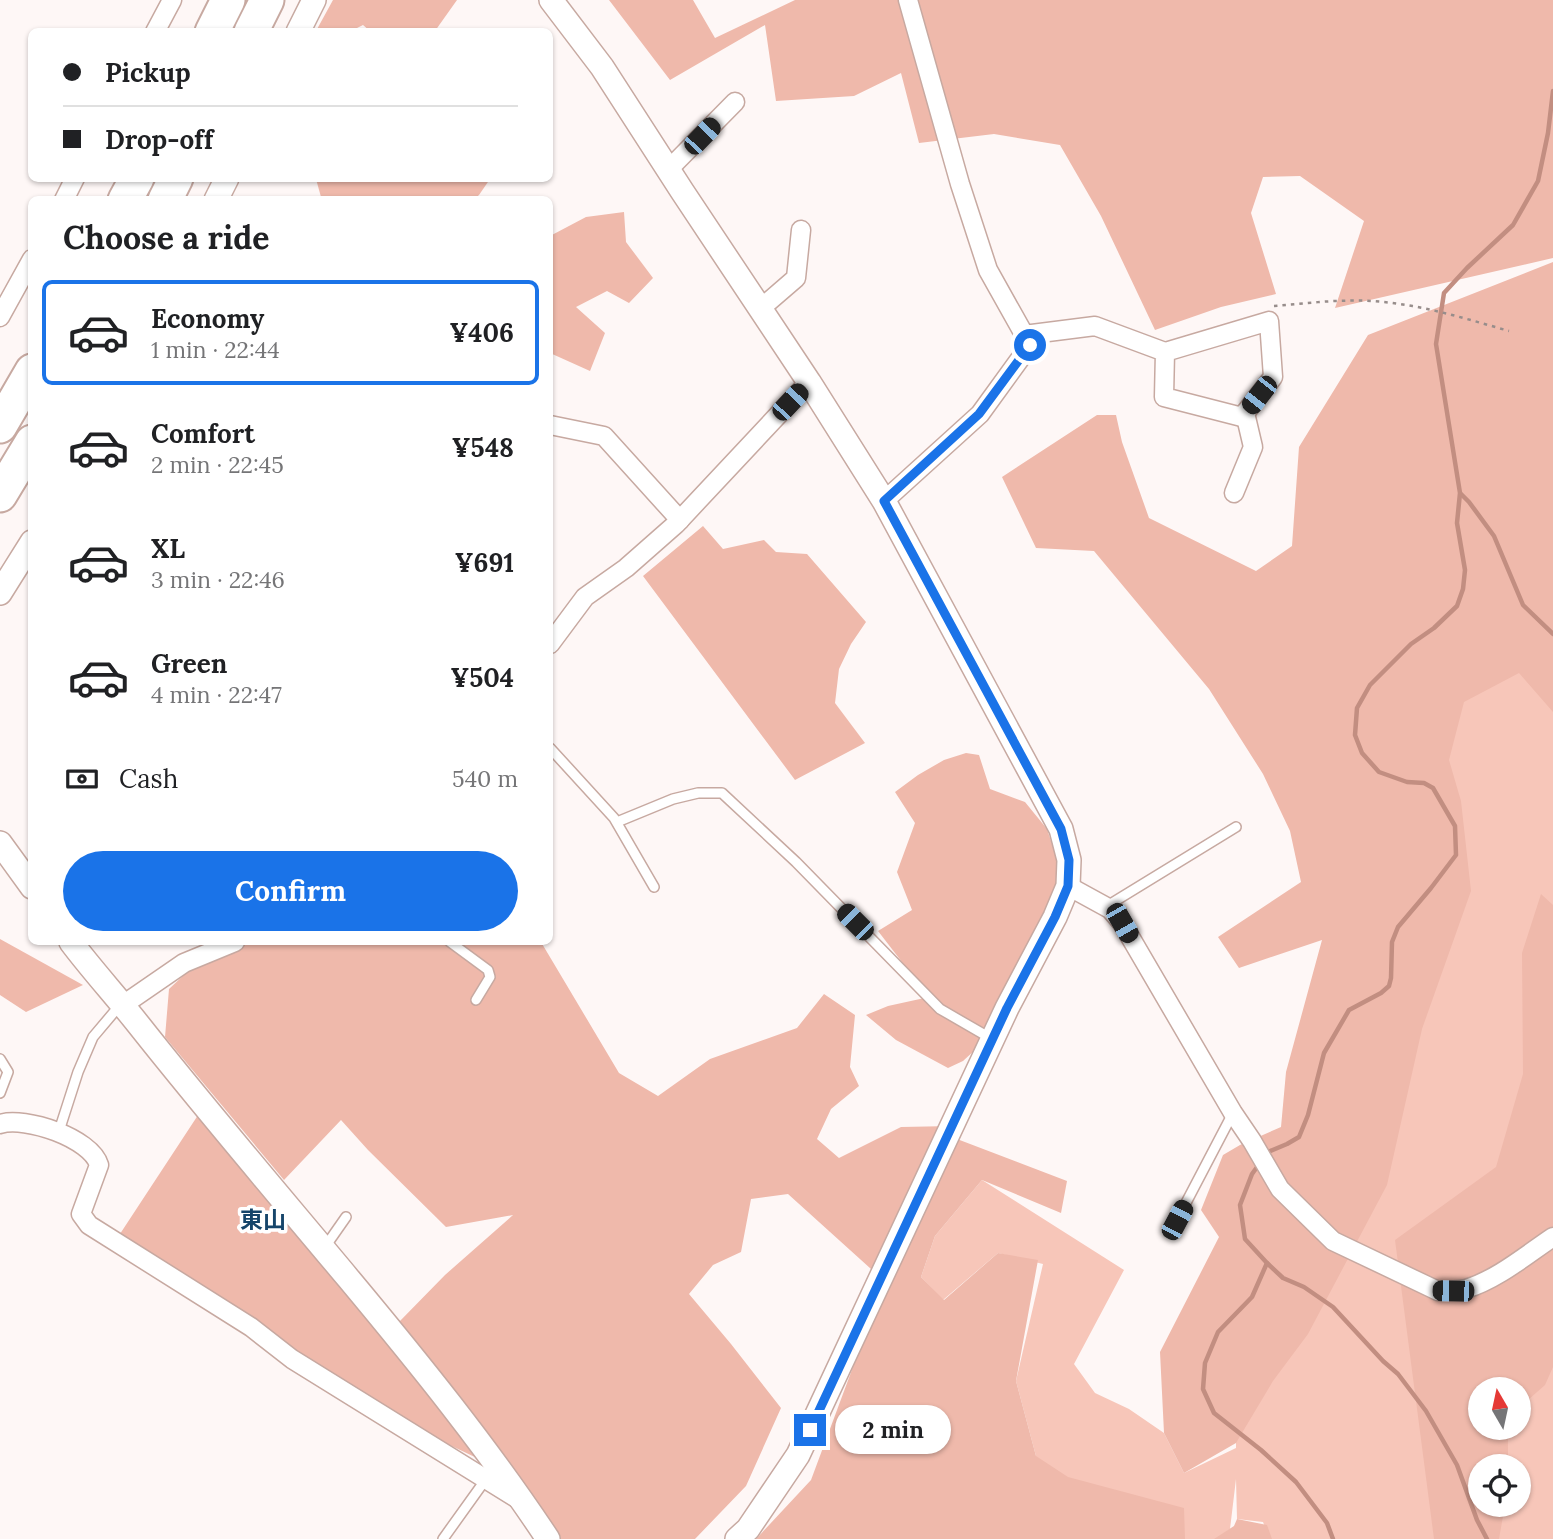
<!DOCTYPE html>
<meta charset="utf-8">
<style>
body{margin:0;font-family:Lora,"Noto Sans JP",serif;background:#f6f6f6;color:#202124;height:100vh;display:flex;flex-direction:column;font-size:26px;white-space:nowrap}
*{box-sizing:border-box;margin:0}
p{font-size:23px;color:#757577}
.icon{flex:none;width:38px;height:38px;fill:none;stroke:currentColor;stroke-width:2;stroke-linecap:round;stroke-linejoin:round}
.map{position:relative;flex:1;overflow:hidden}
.side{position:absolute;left:28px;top:196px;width:525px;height:749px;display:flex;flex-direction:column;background:#fff;border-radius:10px;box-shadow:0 2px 5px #0004}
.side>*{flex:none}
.banner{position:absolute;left:28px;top:28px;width:525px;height:154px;border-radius:10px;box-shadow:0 2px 5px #0004;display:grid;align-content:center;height:154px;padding:0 35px;background:#fff}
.needle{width:46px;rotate:351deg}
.controls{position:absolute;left:1468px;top:1377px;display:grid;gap:14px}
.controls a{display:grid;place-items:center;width:63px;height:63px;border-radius:50%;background:#fff;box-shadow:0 2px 5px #0004;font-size:35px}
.end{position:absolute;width:32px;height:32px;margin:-16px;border:9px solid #1a73e8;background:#fff;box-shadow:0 0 0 4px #fff}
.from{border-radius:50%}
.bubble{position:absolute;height:49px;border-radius:24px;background:#fff;box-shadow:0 2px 5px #0004;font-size:23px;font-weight:800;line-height:49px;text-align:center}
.car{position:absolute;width:21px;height:42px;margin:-21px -10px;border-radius:9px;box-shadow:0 0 5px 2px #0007;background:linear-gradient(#222 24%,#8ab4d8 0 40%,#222 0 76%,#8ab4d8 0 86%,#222 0)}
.banner b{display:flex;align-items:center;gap:24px;height:66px;font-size:26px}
.banner b+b{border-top:2px solid #e0e0e0}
.banner i{width:18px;height:18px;background:#202124}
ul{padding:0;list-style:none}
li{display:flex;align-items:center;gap:21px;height:105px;margin:0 14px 10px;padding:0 21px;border:4px solid transparent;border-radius:10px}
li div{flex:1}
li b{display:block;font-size:26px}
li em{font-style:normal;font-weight:800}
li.active{border-color:#1a73e8}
li>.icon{width:63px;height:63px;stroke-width:1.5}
h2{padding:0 35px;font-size:32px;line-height:84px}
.pay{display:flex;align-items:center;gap:18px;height:77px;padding:0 35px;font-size:26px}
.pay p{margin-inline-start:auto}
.action{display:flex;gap:14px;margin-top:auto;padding:14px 35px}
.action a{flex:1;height:80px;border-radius:42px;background:#1a73e8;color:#fff;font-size:28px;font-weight:800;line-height:80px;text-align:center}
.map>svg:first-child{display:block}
.green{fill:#f7c6b9;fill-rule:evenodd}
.forest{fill:#efb9ab}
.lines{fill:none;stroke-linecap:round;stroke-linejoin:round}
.stream{stroke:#c28e81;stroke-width:4.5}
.service-casing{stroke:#c7a9a1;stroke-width:12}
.minor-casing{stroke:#c7a9a1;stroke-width:21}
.tertiary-casing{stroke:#c7a9a1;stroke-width:26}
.motorway-casing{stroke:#c7a9a1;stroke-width:37}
.path{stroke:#978d8b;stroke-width:2.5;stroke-dasharray:3.5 5;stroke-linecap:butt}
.service{stroke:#fff;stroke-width:9}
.minor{stroke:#fff;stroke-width:18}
.tertiary{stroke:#fff;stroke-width:23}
.motorway{stroke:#fff;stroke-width:33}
.route{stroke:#1a73e8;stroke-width:9}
.labels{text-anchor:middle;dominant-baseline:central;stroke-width:7;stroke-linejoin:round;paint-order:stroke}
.quarter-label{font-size:23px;font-weight:bold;fill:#16456a;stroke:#fff}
</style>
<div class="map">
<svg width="1553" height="1539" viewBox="0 0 1553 1539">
<rect width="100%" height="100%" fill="#fef7f6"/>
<path class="green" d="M1553 442V1539H1270L1263 1522 1237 1519 1236 1479 1230 1529 1216 1539H985L1036 1456 1016 1381 1043 1264 998 1253 943 1300 921 1277 935 1236 982 1180 1124 1270 1074 1364 1095 1393 1129 1409 1164 1433 1184 1473 1236 1448V1443L1220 1401ZM1480 1390H1519V1428H1480ZM1480 1466H1519V1505H1480Z"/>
<g class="forest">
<polygon points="333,0 457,0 435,31 370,31 363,25 351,31 316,31"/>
<polygon points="609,0 693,0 715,38 795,0 1553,0 1553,258 1335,308 1364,221 1300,176 1263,177 1251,213 1276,294 1221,307 1155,330 1101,216 1060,145 994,134 919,143 901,73 854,96 776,101 765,25 670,80"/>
<polygon points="316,179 316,178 490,179 479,195 473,200 328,199 321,197"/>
<polygon points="624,212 626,242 653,278 629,303 607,291 576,307 605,333 590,371 550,353 550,236 586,217"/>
<polygon points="1553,262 1553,712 1519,673 1464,702 1449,760 1461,801 1471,891 1422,1029 1387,1185 1308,1334 1273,1381 1236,1443 1184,1473 1164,1433 1160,1352 1219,1237 1201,1210 1223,1155 1240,1145 1281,1127 1286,1072 1322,940 1239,968 1218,937 1301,882 1290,831 1263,774 1209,689 1094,551 1036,548 1002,477 1097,415 1116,415 1122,442 1149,518 1256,571 1292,546 1299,447 1368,335"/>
<polygon points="703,526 723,549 764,540 776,552 807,554 866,622 851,644 839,669 835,703 865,743 795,780 643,576"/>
<polygon points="966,753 979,755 990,789 1025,802 1047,829 1061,871 1055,917 989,1037 963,1061 948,1068 896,1040 866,1015 888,1006 929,997 878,931 912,910 897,872 915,823 895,792 918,775 944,760"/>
<polygon points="1541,894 1553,905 1553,1367 1545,1385 1519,1408 1519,1390 1480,1390 1480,1428 1508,1428 1508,1466 1480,1466 1480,1505 1505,1505 1499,1539 1434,1539 1395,1240 1496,1167 1523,1074 1522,953"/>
<polygon points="0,939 83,985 26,1012 0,995"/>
<polygon points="219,942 541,942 619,1073 658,1096 710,1059 797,1028 824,994 855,1015 850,1067 859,1086 831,1109 817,1139 839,1158 901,1127 952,1126 957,1139 1067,1181 1061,1213 982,1180 935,1236 921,1277 944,1300 998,1253 1038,1260 1016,1381 1036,1456 1068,1477 1184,1508 1185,1539 756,1539 811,1480 902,1235 881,1278 788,1194 751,1199 741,1252 713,1265 689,1294 731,1344 781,1408 746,1486 695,1539 560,1539 521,1479 376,1410 116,1240 204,1106 399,1322 445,1275 513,1215 446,1227 368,1150 341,1120 284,1180 165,1037 169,989"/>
<polygon points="1237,1519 1267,1525 1272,1539 1214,1539 1234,1526"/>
</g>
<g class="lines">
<g class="stream">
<polyline points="1461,494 1469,502 1494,536 1523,605 1553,634"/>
<polyline points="1265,1156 1268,1152 1287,1144 1299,1137 1308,1115 1324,1053 1349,1010 1381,993 1389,986 1391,978 1392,942 1398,927 1431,888 1456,855 1455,826 1433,788 1424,783 1407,782 1379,772 1362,753 1355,735 1357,708 1370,685 1411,644 1434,628 1457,606 1463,589 1465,570 1457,523 1460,493 1436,344 1444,293 1467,268 1513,225 1538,181 1548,133 1553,91"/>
<polyline points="1260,1163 1252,1174 1240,1205 1245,1239 1267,1263 1283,1278 1304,1287 1333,1307 1383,1361 1398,1374 1426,1411 1457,1465 1477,1520 1487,1539"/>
<polyline points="1267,1263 1252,1297 1218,1332 1205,1363 1203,1389 1214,1413 1261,1450 1296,1482 1327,1523 1333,1539"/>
</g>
<g class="service-casing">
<g id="service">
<polyline points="550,748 614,818 654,887"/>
<polyline points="617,822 673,799 698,793 722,793 796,862 940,1009 992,1039"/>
<polyline points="1107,906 1236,827"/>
<polyline points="450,942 488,970 490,977 476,1000"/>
<polyline points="0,1059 8,1072 0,1093"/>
<polyline points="59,1131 78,1072 93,1037 120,1005"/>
<polyline points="1177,1220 1233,1113"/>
<polyline points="325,1247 346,1217"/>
<polyline points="443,1539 486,1479"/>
</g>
</g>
<g class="minor-casing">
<g id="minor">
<polyline points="155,32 172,0"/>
<polyline points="668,170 735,102"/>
<polyline points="64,200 75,178"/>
<polyline points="760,309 796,278 801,230"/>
<polyline points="0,317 32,259"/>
<polyline points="1024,335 1095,326 1165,352 1164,397 1242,417 1273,377 1269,321 1165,352"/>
<polyline points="550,425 604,436 680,520"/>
<polyline points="1234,493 1253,447 1245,413"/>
<polyline points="884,501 980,414 1030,345 988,270 960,184 908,0"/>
<polyline points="550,644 585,597 626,568 676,524 809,382"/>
<path d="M1068 886 1110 909 1122 923 1233 1113 1252 1141 1280 1189 1333 1241 1438 1291C1448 1291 1457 1291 1466 1289 1498 1279 1526 1255 1553 1237"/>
<polyline points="123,1005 184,963 235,942"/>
<path d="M0 1124C25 1116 91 1138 99 1165L81 1214 89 1225 251 1327 292 1359 518 1499"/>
</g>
</g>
<g class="tertiary-casing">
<g id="tertiary">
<polyline points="551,0 602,67 682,191 809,382 884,501 1061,829 1069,860 1068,886 1055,917 1007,1008 798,1455 748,1529 737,1539"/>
<polyline points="298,32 314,0"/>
<polyline points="216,200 227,178"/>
<polyline points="0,593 32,542"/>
<polyline points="0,843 32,887"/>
<path d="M71 942C92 970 116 996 138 1024 206 1110 277 1193 348 1278 418 1362 487 1447 548 1539"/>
</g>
</g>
<g class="motorway-casing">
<g id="motorway">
<polyline points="212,32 228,0"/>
<polyline points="251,32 267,0"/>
<polyline points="125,200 137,178"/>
<polyline points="165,200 176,178"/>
<polyline points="0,426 32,371"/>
<polyline points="0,495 32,442"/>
</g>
</g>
<path class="path" d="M1274 306C1310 303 1347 298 1383 302 1426 306 1467 319 1509 331"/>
<use href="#service" class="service"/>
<use href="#minor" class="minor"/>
<use href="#tertiary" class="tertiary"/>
<use href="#motorway" class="motorway"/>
</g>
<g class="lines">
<polyline class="route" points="810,1430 1007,1008 1055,917 1068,886 1069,860 1061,829 884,501 979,414 1030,345"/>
</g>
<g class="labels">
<g class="quarter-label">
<text x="263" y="1219">東山</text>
</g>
</g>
</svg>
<div class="controls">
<a><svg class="needle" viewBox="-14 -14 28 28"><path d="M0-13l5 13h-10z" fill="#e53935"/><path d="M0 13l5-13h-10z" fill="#757577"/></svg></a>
<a><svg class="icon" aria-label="locate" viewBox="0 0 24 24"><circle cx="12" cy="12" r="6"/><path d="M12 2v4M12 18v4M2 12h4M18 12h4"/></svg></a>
</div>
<i class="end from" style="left:1030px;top:345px"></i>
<i class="end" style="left:810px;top:1430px"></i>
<div class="bubble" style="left:835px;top:1405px;width:116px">2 min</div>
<i class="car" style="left:702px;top:136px;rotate:44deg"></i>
<i class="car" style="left:1259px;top:395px;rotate:218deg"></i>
<i class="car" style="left:790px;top:402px;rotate:43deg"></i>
<i class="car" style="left:855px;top:922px;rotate:315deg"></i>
<i class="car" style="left:1122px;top:923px;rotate:150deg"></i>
<i class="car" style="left:1177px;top:1220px;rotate:28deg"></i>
<i class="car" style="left:1453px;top:1291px;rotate:271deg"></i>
<div class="banner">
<b><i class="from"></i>Pickup</b>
<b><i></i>Drop-off</b>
</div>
<section class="side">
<h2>Choose a ride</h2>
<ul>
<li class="active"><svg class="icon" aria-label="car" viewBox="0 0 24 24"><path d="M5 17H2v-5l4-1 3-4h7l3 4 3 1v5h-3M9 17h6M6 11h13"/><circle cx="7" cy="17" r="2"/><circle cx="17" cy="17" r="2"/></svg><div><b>Economy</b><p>1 min · 22:44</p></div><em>¥406</em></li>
<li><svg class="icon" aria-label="car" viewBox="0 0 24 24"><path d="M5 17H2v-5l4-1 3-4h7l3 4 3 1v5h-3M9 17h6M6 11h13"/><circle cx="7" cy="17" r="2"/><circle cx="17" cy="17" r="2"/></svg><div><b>Comfort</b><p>2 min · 22:45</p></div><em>¥548</em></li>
<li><svg class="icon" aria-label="car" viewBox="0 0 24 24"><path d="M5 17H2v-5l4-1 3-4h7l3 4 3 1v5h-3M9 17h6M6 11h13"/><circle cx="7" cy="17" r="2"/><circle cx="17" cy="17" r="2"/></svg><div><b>XL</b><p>3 min · 22:46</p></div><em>¥691</em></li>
<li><svg class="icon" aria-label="car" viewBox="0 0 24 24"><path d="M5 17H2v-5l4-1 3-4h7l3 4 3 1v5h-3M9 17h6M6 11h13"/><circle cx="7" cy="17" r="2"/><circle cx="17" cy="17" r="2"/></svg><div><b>Green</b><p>4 min · 22:47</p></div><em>¥504</em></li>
</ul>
<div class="pay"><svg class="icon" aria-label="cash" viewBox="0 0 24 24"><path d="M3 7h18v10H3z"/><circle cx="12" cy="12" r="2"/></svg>Cash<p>540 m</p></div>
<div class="action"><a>Confirm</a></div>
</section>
</div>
